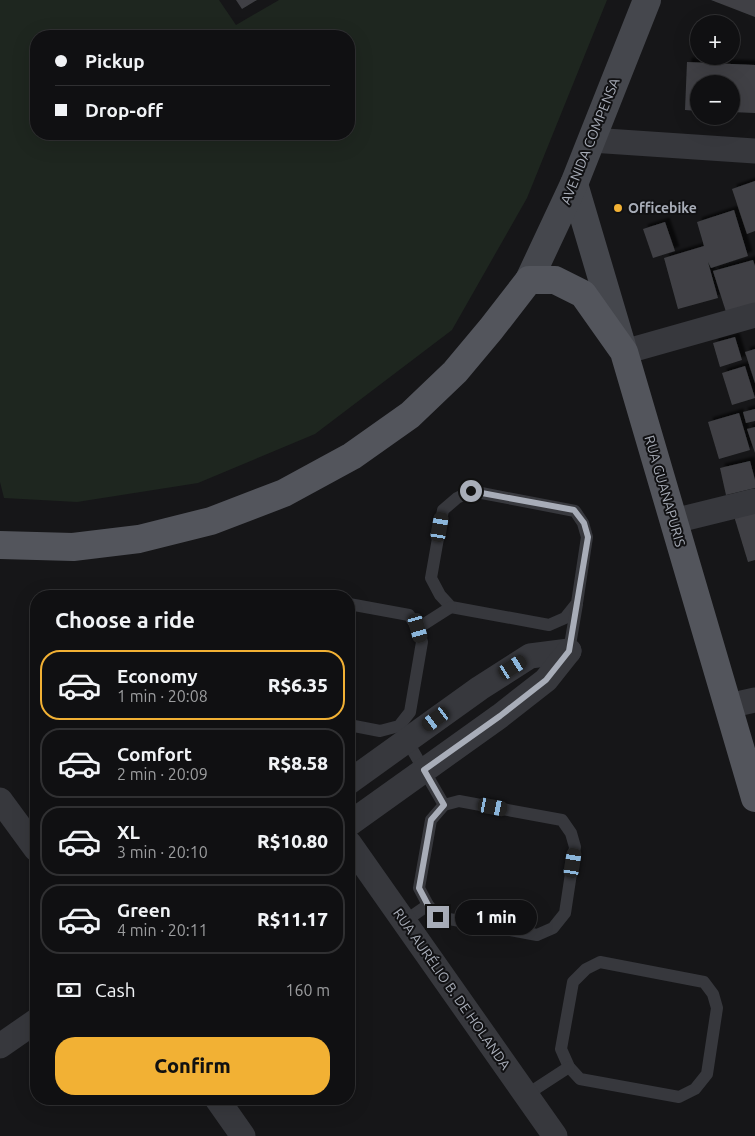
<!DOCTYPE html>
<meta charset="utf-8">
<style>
body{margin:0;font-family:Ubuntu,sans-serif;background:#1e1e20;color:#f1f3f6;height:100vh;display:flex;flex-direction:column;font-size:19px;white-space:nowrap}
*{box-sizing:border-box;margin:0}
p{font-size:16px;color:#9c9d9f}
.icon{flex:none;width:28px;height:28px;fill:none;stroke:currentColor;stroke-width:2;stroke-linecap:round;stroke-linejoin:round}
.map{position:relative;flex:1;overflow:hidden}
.details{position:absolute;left:30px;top:590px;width:325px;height:515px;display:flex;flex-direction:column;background:#101012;border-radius:20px;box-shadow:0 5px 20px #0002,0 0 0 1px #303032}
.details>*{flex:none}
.top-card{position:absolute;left:30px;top:30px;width:325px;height:110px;border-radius:20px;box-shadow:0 5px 20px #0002,0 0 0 1px #303032;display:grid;align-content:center;height:110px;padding:0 25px;background:#101012}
.fabs{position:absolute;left:690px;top:15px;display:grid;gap:10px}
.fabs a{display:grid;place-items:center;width:50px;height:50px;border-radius:50%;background:#101012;box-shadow:0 5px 20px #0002,0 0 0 1px #303032;font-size:25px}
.end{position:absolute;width:22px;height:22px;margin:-11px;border:6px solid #a8adb8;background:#111;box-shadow:0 0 0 2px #111}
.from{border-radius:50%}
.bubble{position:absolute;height:35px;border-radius:18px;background:#101012;box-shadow:0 5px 20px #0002,0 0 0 1px #303032;font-size:16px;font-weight:800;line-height:35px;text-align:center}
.car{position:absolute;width:15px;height:30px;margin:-15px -8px;border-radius:6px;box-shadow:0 0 4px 1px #0007;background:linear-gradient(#222 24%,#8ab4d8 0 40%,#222 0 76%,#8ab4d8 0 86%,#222 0)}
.top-card b{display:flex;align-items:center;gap:18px;height:48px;font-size:19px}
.top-card b+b{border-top:1px solid #303032}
.top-card i{width:12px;height:12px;background:#f1f3f6}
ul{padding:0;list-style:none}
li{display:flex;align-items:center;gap:15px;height:70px;margin:0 10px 8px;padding:0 15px;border:2px solid #303032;border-radius:20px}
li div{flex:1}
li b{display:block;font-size:19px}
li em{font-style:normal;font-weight:800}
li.current{border-color:#f2b134}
li>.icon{width:45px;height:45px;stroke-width:1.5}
h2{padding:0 25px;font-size:22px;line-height:60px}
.pay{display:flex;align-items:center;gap:12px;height:55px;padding:0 25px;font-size:19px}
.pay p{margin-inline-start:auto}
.primary-button{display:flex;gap:10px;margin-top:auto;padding:10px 25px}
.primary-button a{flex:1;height:58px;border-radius:20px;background:#f2b134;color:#111;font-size:20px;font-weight:800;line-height:58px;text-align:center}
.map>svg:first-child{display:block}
.green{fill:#1e261f;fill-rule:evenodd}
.building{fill:#404145;filter:url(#shadow)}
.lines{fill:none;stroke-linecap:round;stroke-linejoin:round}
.lane{stroke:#37383d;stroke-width:12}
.street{stroke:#37383d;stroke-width:25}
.secondary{stroke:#45474d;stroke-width:28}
.primary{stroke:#53555c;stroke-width:28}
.route{stroke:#a8adb8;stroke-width:6}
.poi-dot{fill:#f2b134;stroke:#111113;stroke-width:2}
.labels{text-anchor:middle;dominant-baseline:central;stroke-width:4;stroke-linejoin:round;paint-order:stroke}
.street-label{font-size:14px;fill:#a8adb8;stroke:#111113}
.poi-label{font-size:14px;font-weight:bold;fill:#a8adb8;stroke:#111113;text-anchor:start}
</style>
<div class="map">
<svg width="755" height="1136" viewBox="0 0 755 1136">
<defs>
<filter id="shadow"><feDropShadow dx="4.5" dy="-4.5" stdDeviation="1" flood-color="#0009"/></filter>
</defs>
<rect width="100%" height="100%" fill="#161618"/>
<path class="green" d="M0 0H219L236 25 279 0H607L527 198 452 330 315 434 198 483 77 502 4 498 0 482ZM36 36H349V134H36Z"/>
<g class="building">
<polygon points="236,0 257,0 242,9"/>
<polygon points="711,0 755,0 755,17"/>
<polygon points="687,62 755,65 755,113 731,112 731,84 699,84 699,111 685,110"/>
<polygon points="755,181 755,231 747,234 732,189"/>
<polygon points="734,210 748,256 711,268 708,262 718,298 678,309 664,258 704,246 697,222"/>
<polygon points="665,222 675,251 653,258 643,229"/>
<polygon points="753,260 755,266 755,303 726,312 713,271"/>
<polygon points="735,337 742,360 720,367 713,343"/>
<polygon points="755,349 755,383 745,352"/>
<polygon points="745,366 755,398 732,405 722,373"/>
<polygon points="755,409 755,421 746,423 743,412"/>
<polygon points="739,413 750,450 719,459 708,422"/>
<polygon points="755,427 755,453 747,429"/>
<polygon points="750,461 755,480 755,488 726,495 720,468"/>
<polygon points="755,509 755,560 748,562 734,516"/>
</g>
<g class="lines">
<g class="lane">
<polygon points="471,491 575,511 583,523 587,537 577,603 565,618 549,625 451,607 440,595 431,578 443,510 457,498"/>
<polyline points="305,596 307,596"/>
<polyline points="349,604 409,615 418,628 422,642 410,712 399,726 380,731 349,725"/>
<polyline points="418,628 451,607"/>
<polyline points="569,651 577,604"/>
<polyline points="405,737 444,805"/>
<polygon points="459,801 562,820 571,833 575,847 565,913 553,928 537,935 438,917 428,905 419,888 431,820 444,805"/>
<polyline points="405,921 428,905"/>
<polygon points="600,962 704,982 713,994 717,1008 707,1074 695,1089 679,1097 580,1079 569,1067 561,1049 573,982 586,969"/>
<polyline points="526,1095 569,1067"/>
</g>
<g class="street">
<polyline points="591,140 755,151"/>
<polyline points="624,352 755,315"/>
<polyline points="674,521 755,501"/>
<polyline points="728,706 755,700"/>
<polyline points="349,782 480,688 530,656 569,651"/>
<polyline points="0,800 36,849"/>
<polyline points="349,824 500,716 546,680 569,651"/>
<polyline points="349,843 555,1136"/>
<polyline points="0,1046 36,1021"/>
<polyline points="217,1099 243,1136"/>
</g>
<g class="secondary">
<polyline points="574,184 622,346"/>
<polyline points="529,280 574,184 647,0"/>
</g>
<polyline class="primary" points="0,545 73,547 139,539 211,521 284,493 352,456 410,415 455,372 491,329 529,280 555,280 583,294 624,352 755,798"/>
</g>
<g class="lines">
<polyline class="route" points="438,917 428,905 419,888 431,820 444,805 424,770 500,716 546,680 569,651 588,537 584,523 574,510 471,491"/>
</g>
<circle class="poi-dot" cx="618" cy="208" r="5"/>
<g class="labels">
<g class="street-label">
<text transform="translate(590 141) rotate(-68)">AVENIDA COMPENSA</text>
<text transform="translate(665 491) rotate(74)">RUA GUANAPURIS</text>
<text transform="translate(452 989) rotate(55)">RUA AURÉLIO B. DE HOLANDA</text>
</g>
<g class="poi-label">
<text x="628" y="208">Officebike</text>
</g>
</g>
</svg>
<div class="fabs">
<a>+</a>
<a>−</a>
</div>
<i class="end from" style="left:471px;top:491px"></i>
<i class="end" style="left:438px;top:917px"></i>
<div class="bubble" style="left:455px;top:900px;width:82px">1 min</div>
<i class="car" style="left:440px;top:527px;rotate:10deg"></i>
<i class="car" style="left:418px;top:628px;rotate:164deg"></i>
<i class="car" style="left:513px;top:667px;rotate:58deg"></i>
<i class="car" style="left:436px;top:719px;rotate:234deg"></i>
<i class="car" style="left:493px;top:807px;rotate:101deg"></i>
<i class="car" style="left:573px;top:863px;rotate:9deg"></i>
<div class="top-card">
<b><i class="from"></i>Pickup</b>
<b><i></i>Drop-off</b>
</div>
<section class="details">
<h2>Choose a ride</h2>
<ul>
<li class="current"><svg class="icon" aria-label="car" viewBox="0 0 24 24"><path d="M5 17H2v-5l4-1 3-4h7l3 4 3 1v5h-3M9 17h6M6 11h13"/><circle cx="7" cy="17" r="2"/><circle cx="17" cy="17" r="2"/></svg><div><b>Economy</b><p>1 min · 20:08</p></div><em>R$6.35</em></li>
<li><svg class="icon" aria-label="car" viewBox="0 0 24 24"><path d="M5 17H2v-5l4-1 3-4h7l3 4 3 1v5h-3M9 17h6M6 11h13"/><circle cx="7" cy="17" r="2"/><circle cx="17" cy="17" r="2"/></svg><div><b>Comfort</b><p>2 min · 20:09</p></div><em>R$8.58</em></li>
<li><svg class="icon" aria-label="car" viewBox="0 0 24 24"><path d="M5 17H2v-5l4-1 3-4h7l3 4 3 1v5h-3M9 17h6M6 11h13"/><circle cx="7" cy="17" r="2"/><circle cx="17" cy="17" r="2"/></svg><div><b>XL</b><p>3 min · 20:10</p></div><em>R$10.80</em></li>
<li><svg class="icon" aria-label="car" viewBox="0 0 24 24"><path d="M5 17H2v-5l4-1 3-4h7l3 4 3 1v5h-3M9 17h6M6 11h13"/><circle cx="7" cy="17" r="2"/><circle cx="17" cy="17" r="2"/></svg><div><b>Green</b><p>4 min · 20:11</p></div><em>R$11.17</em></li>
</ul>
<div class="pay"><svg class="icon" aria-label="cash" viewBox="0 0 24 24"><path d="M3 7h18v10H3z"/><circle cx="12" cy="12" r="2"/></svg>Cash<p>160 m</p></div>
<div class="primary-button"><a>Confirm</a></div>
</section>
</div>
